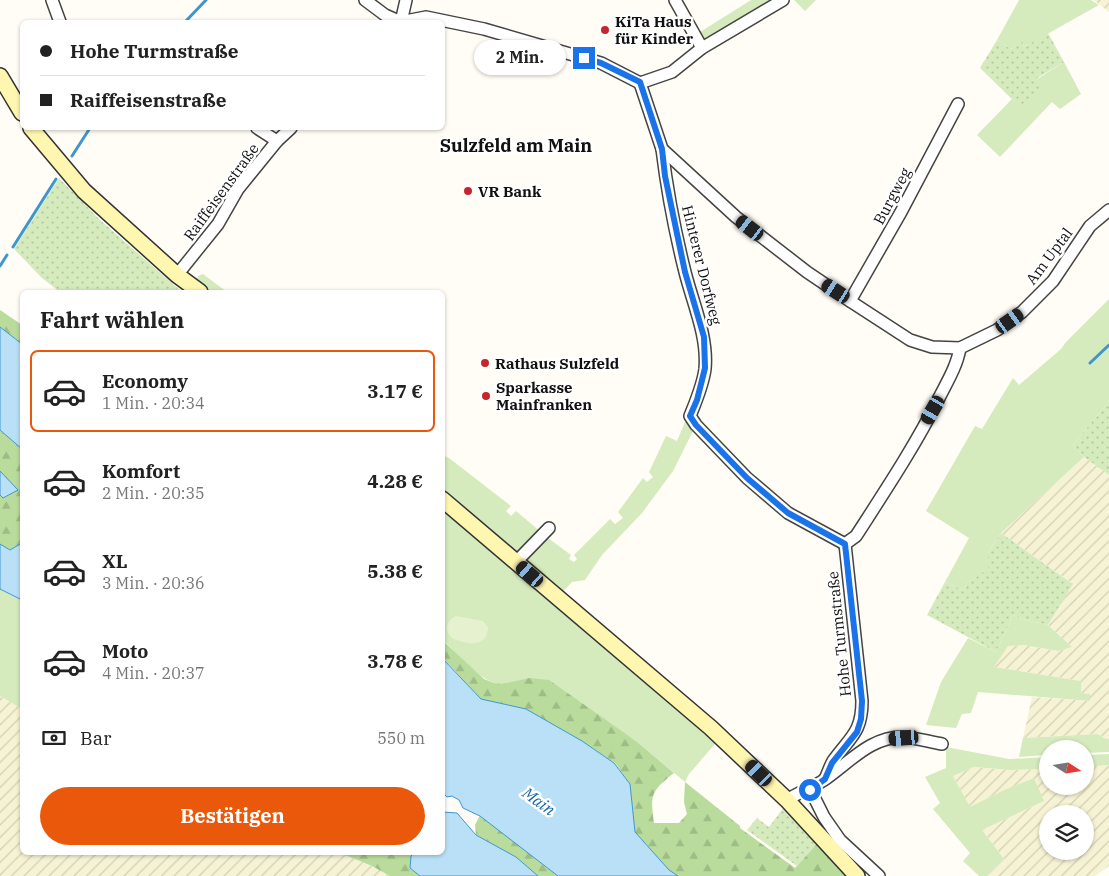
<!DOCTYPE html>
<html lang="de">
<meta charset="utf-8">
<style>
body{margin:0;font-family:"IBM Plex Serif",serif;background:#f6f6f6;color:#222;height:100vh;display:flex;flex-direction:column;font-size:19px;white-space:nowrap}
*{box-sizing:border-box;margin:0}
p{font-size:16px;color:#767676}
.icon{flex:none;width:28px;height:28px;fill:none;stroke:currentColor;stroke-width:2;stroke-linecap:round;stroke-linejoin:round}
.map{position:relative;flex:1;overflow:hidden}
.panel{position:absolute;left:20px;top:290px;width:425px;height:565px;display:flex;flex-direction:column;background:#fff;border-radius:8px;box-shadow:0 1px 4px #0004}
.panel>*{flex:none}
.hud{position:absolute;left:20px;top:20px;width:425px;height:110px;border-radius:8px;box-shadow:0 1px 4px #0004;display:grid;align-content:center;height:110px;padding:0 20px;background:#fff}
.needle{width:32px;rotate:102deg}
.tools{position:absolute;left:1039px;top:740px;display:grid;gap:10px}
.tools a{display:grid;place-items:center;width:55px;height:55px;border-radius:50%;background:#fff;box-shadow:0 1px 4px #0004;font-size:25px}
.end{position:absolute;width:22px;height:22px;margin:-11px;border:6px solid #1a73e8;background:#fff;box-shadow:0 0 0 2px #fff}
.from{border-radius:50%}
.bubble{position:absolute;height:35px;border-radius:18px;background:#fff;box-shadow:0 1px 4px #0004;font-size:16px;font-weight:700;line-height:35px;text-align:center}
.car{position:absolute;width:15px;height:30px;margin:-15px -8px;border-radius:6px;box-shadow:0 0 4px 1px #0007;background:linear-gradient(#222 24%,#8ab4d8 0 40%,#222 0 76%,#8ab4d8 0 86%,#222 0)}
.hud b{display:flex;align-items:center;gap:18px;height:48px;font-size:19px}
.hud b+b{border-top:1px solid #e0e0e0}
.hud i{width:12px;height:12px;background:#222}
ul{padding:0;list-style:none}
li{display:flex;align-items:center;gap:15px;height:82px;margin:0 10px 8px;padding:0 10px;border:2px solid transparent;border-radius:8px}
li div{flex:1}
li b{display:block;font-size:19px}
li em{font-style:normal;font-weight:700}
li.selected{border-color:#ea580c}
li>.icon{width:45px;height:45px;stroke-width:1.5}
h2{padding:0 20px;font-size:22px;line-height:60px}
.pay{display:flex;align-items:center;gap:12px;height:55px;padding:0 20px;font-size:19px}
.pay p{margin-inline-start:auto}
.action{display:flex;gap:10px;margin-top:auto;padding:10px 20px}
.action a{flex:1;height:58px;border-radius:30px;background:#ea580c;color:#fff;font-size:20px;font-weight:700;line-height:58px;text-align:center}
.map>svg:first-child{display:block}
.farmland{fill:url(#farmland-furrows);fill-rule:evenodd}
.grass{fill:#d5ebbd}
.forest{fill:url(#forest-firs)}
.garden{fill:url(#garden-dots)}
.pitch{fill:#e6f2cf}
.water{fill:#b9e0f7;stroke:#3f96cf}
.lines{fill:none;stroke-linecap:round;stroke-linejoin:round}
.stream{stroke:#3f96cf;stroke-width:3}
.minor-casing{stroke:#444;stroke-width:14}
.secondary-casing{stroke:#333;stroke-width:18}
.minor{stroke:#fff;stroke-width:11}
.secondary{stroke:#fff6b0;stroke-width:15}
.route{stroke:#1a73e8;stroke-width:6}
.poi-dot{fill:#c4262e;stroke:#fff;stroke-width:2}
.labels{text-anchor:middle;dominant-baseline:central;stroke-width:5;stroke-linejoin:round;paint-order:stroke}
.poi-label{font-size:15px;font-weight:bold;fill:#111;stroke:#fff;text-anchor:start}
.street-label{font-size:15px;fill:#111;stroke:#fff}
.water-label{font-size:16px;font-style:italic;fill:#1768a6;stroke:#fff}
.quarter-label{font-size:18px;font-weight:bold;fill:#111;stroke:#fff}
</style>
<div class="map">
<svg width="1109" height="876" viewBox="0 0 1109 876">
<defs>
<pattern id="farmland-furrows" width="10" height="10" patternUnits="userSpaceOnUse" patternTransform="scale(1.25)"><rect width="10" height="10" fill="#f6f3d4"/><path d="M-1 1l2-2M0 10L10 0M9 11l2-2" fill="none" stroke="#d2cfb5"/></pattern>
<pattern id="forest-firs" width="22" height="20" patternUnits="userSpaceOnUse" patternTransform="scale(1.25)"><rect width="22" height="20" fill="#b9dc9c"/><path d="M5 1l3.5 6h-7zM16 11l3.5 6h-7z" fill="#9ebc85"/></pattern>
<pattern id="garden-dots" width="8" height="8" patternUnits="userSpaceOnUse" patternTransform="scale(1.25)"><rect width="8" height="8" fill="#d5ebbd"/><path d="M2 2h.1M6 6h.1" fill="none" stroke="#b6c8a1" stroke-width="1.8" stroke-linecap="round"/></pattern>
</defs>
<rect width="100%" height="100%" fill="#fffdf5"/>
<g class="farmland">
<polygon points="1093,0 1109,0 1109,12 1099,4"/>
<polygon points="1084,457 1109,475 1109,739 1103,738 1098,734 1023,738 1032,697 1090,701 1090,694 1080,693 1081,681 994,667 1007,646 1024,645 1058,651 1072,647 1048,625 1072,583 1001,533"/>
<polygon points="0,696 22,709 22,852 340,853 372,866 390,876 0,876"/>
<path d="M1109 765V866L1095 876H987L1004 859 982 830 1044 801 1004 790 970 808 953 776 974 767 1010 770 1047 769 1048 786H1085V767ZM1048 814H1085V851H1048Z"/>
</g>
<g class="grass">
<polygon points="751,0 781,0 707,44 700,32"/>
<polygon points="794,0 816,0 805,11"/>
<polygon points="1019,0 1091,0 1099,5 1024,47 1022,42 1011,49 997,40"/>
<polygon points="1064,62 1081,94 1060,109 1052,102 1000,157 977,135 1012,99 1023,108 1037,79"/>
<polygon points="203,274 227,292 200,292 195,287 198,276"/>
<polygon points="1109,299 1109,401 1073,445 1084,457 1001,533 988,553 989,569 967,583 963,590 945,582 969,538 926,511 975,426 982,429 1013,378 1019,385 1061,349 1066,342"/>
<path d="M690 416 696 425 673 471 642 513 602 555 585 580 572 582 558 597 721 737 689 774 685 782 636 741 609 723 529 678C520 680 510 684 502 684 483 685 456 653 443 640L442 455 449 458 511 506 506 511 511 516 516 511 548 538 571 555 569 559 574 562 577 559 574 555 610 519 615 524 623 518 618 512 643 478 647 482 653 477 649 472 666 436 677 441 685 422Z"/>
<polygon points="0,589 22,600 22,709 0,696"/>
<polygon points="1013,615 1022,619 1048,625 1072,647 1058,651 1024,645 1008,646 994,667 1081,681 1081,693 1090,694 1090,701 978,692 971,713 962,714 956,728 926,725 941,682 968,638 996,652"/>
<polygon points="1098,734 1103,738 1109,739 1109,752 1085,753 1085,749 1048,749 1047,755 1019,757 1023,738"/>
<polygon points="946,747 1009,759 1047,757 1047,769 1010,770 974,767 953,776 970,807 1004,790 1034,778 1044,801 982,830 1004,859 987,876 979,876 963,861 970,853 933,809 940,803 925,777 946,768"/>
<polygon points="1109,754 1109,765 1085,767 1085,755"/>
</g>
<g class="forest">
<polygon points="0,310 22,325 22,344 0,327"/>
<polygon points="0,430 22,449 22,543 10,550 0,544 0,495 3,498 17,490 0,471"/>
<path d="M442 640 484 679 494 683 502 684 529 678 549 680 636 741 674 773C651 791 650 795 654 823H679L687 814 684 802 685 782 740 826V828L795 868 820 840 853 876H678L669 870 635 832 630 784 615 763 582 741 526 709 481 699 443 658Z"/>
<polygon points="480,815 558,876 538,876 516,857 476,835 475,825"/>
<polygon points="340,853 414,853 411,856 410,868 420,876 390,876 372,866"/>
</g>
<g class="garden">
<polygon points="1048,33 1064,62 1037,78 1043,87 1022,109 980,68 997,40 1011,49 1022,41 1024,47"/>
<polygon points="59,178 99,219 182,292 60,292 42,278 14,249"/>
<polygon points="1109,401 1109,475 1084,457 1073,445"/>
<polygon points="1001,533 1073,584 1048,625 1022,619 1013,615 996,652 927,615 945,582 963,590 967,583 988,569 988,553"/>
<polygon points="787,803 820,840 797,866 747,830 757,818 769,827"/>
</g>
<path class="pitch" d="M456 616 483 621 488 627C488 648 466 645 452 638 444 630 446 621 456 616Z"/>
<g class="water">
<polygon points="0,327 22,344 22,449 0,430"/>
<polygon points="0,471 18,490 3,498 0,495"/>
<polygon points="22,543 22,600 0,589 0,544 10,550"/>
<polygon points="442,658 481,699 526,709 582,741 614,763 630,784 635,832 669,870 678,876 558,876 480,816 463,808 459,800 452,796 447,797 443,793"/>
<polygon points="443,812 457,813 476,835 516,857 538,876 420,876 410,868 411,856 414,853 442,852"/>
</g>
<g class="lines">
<g class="stream">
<polyline points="185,22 206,0"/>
<polyline points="72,156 90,128"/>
<polyline points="13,247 56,179"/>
<polyline points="0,266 7,255"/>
<polyline points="1090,363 1109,345"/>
</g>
<g class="minor-casing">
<g id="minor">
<polyline points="52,0 60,22"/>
<polyline points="365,0 385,15 401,22"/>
<polyline points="675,0 702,48"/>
<polyline points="400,22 426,17 484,29 601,63 640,83"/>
<polyline points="401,22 406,0"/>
<polyline points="640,83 662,149 736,217 807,272 850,301 910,340 932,347 960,348 997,330 1022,312 1053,281 1090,226 1109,210"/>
<polyline points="640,83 672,72 702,48 783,0"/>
<polyline points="257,128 277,141"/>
<path d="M662 149C667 190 675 232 685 272 693 304 708 336 705 369 703 385 696 401 690 416L696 425 747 478 788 513 845 544"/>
<polyline points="177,275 218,224 238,189 277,141 291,128"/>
<polyline points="850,301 901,212 958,104"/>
<path d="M845 544 856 536C885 491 915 446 939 398 947 382 957 366 960 348"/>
<polyline points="516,562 549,528"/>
<path d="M825 779C828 773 830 766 833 761 850 737 862 733 862 701L845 544"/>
<polyline points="810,789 824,817 840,840 879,876"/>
<path d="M787 800C799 792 812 788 824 780 850 762 871 736 904 737 917 738 930 742 942 744"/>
</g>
</g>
<g class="secondary-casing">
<g id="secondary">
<polyline points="0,76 22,113"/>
<polyline points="31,128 84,191 177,275 200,292"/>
<polyline points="442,499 711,728 787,800 857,876"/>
</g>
</g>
<use href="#minor" class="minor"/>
<use href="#secondary" class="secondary"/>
</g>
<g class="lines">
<polyline class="route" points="584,58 601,63 640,82 662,149 665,176 685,272 704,337 705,368 697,400 690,416 696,425 747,478 788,513 845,544 862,701 861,719 857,732 832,763 825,779 810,790"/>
</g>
<g class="poi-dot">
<circle cx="605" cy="30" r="5"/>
<circle cx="468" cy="191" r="5"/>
<circle cx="485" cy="363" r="5"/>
<circle cx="486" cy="396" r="5"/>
</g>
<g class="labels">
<g class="poi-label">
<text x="615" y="21">KiTa Haus<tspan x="615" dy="17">für Kinder</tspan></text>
<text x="478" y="191">VR Bank</text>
<text x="495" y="363">Rathaus Sulzfeld</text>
<text x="496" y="387">Sparkasse<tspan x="496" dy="17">Mainfranken</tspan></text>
</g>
<g class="street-label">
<text transform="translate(221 192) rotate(-54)">Raiffeisenstraße</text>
<text transform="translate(892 196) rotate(-62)">Burgweg</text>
<text transform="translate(1049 256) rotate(-53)">Am Uptal</text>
<text transform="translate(702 265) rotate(76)">Hinterer Dorfweg</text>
<text transform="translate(839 634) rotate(-96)">Hohe Turmstraße</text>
</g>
<g class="water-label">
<text transform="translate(539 801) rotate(36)">Main</text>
</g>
<g class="quarter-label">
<text x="516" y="145">Sulzfeld am Main</text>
</g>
</g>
</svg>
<div class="tools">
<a><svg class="needle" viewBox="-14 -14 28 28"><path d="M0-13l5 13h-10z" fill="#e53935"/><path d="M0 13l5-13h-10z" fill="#767676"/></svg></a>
<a><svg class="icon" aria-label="layers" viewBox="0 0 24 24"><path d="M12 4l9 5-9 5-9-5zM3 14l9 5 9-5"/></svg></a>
</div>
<i class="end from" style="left:810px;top:790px"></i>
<i class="end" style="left:584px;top:58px"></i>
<div class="bubble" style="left:474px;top:40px;width:92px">2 Min.</div>
<i class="car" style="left:750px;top:228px;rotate:308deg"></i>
<i class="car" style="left:836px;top:291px;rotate:303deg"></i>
<i class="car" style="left:1010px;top:321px;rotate:55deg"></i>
<i class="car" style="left:933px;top:410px;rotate:210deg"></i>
<i class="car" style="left:530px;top:574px;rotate:311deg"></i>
<i class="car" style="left:904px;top:738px;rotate:265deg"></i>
<i class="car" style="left:759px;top:773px;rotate:314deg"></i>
<div class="hud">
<b><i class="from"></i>Hohe Turmstraße</b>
<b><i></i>Raiffeisenstraße</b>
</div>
<section class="panel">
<h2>Fahrt wählen</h2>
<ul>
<li class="selected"><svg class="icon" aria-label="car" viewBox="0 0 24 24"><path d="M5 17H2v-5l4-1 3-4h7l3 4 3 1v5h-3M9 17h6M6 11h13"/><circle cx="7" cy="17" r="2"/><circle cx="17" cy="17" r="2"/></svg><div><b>Economy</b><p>1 Min. · 20:34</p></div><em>3.17 €</em></li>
<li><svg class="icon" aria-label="car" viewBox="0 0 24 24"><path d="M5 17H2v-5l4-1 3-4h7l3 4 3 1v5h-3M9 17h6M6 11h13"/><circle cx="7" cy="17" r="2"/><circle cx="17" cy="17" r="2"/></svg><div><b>Komfort</b><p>2 Min. · 20:35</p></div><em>4.28 €</em></li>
<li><svg class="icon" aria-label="car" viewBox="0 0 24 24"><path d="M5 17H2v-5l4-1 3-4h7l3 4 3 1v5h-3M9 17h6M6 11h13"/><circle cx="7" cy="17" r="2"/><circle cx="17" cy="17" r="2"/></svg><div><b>XL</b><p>3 Min. · 20:36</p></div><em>5.38 €</em></li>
<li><svg class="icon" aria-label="car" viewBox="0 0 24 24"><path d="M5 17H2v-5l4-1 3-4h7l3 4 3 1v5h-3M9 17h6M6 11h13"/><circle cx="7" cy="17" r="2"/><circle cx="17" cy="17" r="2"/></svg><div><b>Moto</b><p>4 Min. · 20:37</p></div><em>3.78 €</em></li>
</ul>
<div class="pay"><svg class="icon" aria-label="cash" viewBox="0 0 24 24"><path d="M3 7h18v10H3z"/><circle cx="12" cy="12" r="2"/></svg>Bar<p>550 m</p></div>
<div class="action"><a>Bestätigen</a></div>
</section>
</div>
